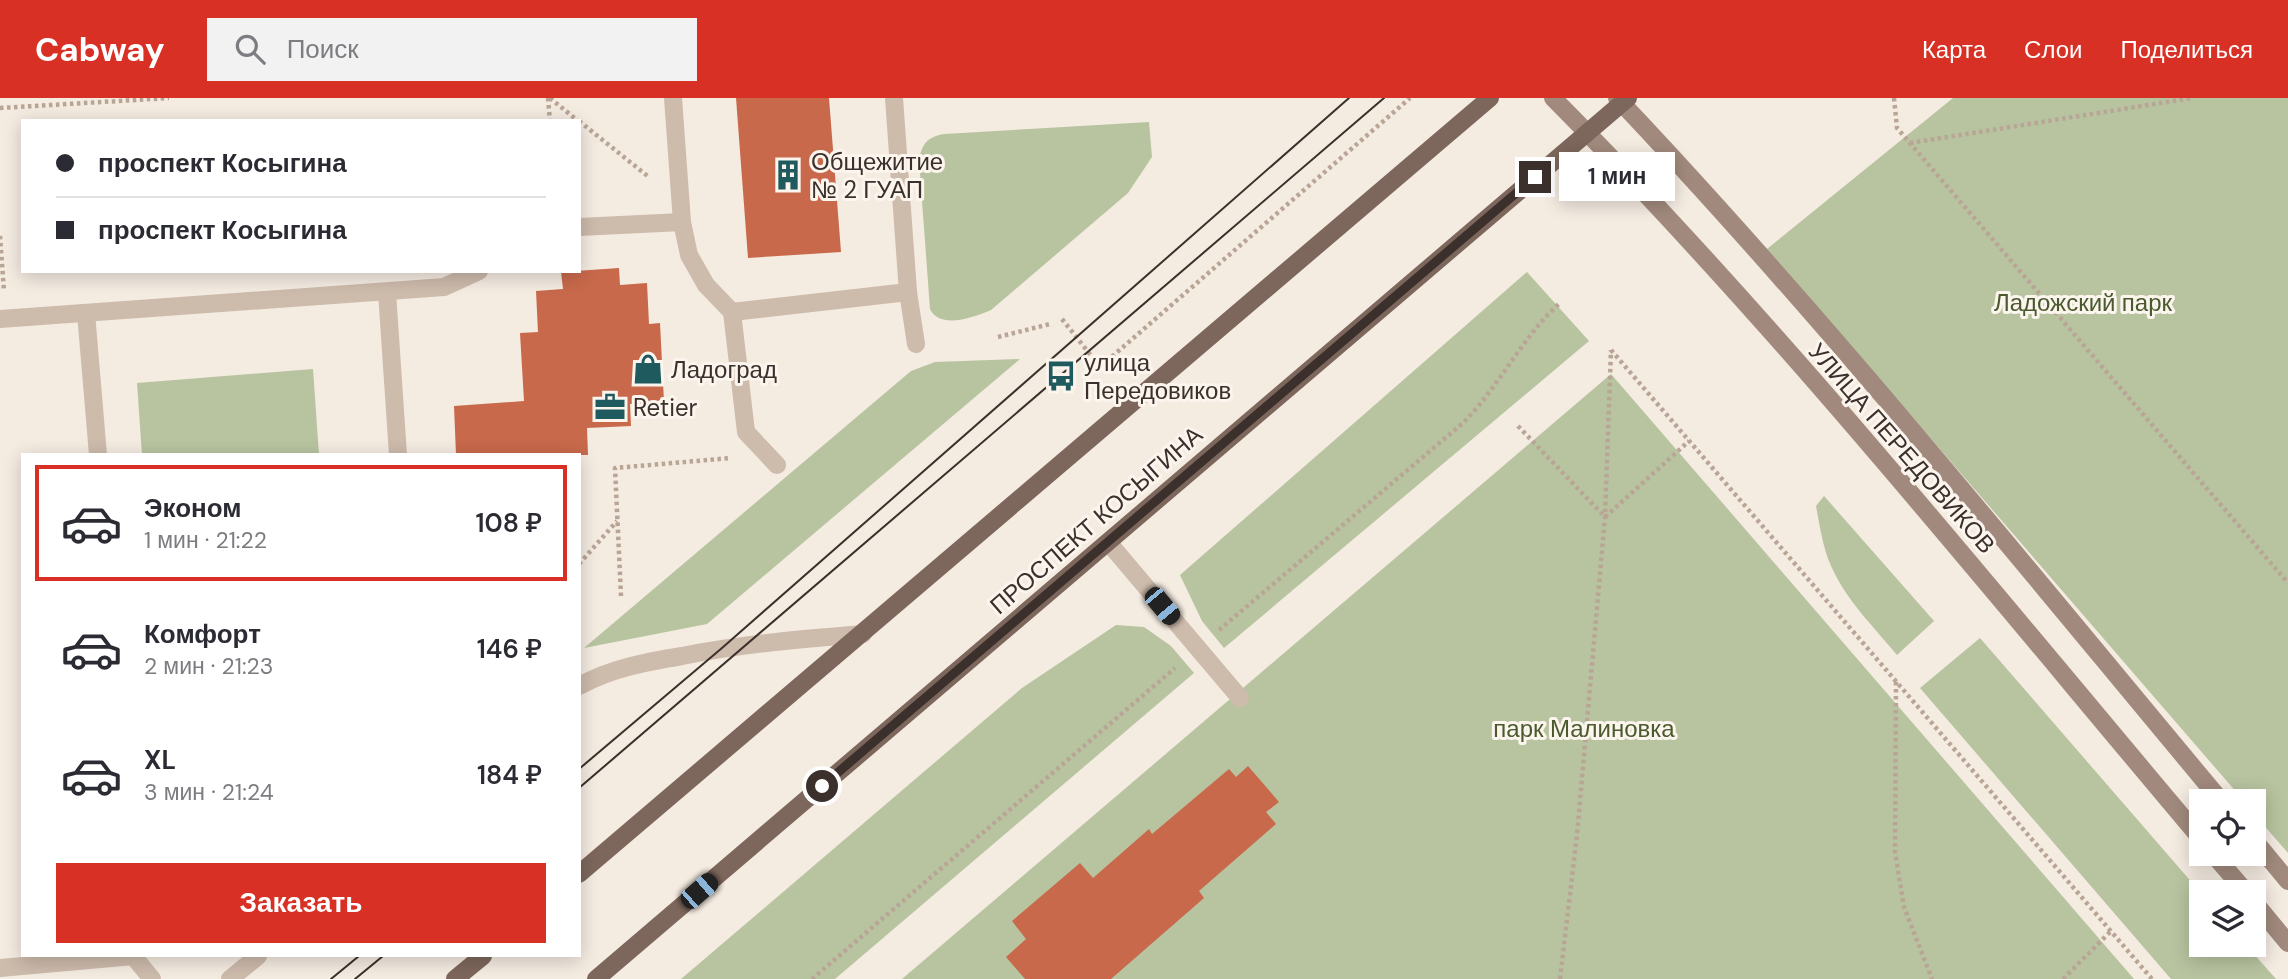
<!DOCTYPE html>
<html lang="ru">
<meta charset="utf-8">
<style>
body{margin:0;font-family:"DM Sans",sans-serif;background:#f2f2f3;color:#2b2b33;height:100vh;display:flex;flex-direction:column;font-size:26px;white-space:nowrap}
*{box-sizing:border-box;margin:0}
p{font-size:23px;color:#7c7c81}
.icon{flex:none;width:38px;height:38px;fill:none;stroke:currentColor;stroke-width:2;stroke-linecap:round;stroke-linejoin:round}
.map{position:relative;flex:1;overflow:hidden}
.panel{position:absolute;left:21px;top:355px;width:560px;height:504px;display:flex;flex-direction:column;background:#fff;border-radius:0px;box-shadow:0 4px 18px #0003}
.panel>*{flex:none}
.banner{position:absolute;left:21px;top:21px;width:560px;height:154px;border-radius:0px;box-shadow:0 4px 18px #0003;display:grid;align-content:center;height:154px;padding:0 35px;background:#fff}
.controls{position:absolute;left:2189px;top:691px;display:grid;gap:14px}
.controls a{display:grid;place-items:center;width:77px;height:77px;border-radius:0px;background:#fff;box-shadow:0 4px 18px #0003;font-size:35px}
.end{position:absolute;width:32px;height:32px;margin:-16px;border:9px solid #3b302b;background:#fff;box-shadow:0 0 0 4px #fff}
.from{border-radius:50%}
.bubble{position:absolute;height:49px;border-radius:0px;background:#fff;box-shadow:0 4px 18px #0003;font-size:23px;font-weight:600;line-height:49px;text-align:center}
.car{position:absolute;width:21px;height:42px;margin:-21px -10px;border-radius:9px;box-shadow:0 0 5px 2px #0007;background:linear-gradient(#222 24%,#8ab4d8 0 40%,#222 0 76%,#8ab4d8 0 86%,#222 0)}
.banner b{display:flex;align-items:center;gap:24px;height:66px;font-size:26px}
.banner b+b{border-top:2px solid #e1e1e2}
.banner i{width:18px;height:18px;background:#2b2b33}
ul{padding:12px 0 0;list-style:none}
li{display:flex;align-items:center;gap:21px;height:116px;margin:0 14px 10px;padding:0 21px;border:4px solid transparent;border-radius:0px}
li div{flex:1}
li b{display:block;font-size:26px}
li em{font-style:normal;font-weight:600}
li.current{border-color:#d93025}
li>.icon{width:63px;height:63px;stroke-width:1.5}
.button{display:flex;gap:14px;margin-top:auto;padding:14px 35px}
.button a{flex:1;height:80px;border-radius:0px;background:#d93025;color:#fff;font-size:28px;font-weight:600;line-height:80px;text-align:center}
header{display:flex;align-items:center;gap:42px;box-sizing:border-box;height:98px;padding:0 35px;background:#d93025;color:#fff}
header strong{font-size:33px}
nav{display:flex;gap:38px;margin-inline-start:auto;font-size:24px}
.search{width:490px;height:63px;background:#f2f2f3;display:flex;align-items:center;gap:18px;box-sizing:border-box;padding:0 24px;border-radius:0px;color:#7c7c81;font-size:26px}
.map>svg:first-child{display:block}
.green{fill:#b8c4a0}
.building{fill:#c8694b}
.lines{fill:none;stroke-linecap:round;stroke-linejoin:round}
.path{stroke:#b9a596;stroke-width:4.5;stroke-dasharray:3.5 3.5;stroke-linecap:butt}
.lane{stroke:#cdbbac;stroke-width:18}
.street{stroke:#cdbbac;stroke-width:18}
.secondary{stroke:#a18a7d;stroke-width:18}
.primary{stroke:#7d675c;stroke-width:18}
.tram{stroke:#3b302b;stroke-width:2}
.route{stroke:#3b302b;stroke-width:9}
.labels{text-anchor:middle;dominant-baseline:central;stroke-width:6;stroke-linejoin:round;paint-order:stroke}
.poi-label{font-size:24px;fill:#3b302b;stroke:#fbf5ee;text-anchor:start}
.park-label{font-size:24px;fill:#4a5a2e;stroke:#fbf5ee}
.street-label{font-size:24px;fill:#3b302b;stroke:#fbf5ee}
</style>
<header>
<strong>Cabway</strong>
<div class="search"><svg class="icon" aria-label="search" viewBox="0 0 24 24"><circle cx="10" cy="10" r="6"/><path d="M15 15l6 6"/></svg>Поиск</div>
<nav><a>Карта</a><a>Слои</a><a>Поделиться</a></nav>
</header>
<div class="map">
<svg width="2288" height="881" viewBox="0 0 2288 881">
<rect width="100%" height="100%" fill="#f4ebe1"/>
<g class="green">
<polygon points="1953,0 2288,0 2288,755 2254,716 2254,704 2244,703 1767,151"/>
<path d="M1149 24 1152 59 1128 95 991 212C974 219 940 232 930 211L919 62C922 45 928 39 944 36Z"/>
<polygon points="1527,174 1589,243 1224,550 1202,523 1180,477"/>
<polygon points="1020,261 707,526 584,550 911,273 935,264"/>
<polygon points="313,271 319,357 142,357 137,285"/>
<polygon points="1611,276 2134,881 902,881"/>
<path d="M1824 398 1934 523 1897 557C1874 529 1847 503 1832 470 1823 451 1820 429 1816 408Z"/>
<polygon points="1116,527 1144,529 1171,548 1194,575 835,881 681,881 1022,590"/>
<polygon points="1980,540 2201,795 2202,847 2246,847 2276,881 2171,881 1920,590"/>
</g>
<g class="building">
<polygon points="736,0 829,0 841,154 748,160"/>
<polygon points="619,170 620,187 647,185 649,226 660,225 664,304 630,306 631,328 587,330 588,357 456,357 454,308 524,303 520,235 538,234 536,193 563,191 561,174"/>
<polygon points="1248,668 1279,704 1266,714 1276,726 1199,793 1204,800 1111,881 1025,881 1006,859 1026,841 1012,823 1080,765 1093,780 1149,731 1152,736 1229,671 1236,679"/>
</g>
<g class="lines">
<g class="path">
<polyline points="548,0 550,23"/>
<polyline points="550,0 578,23"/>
<polyline points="1894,0 1897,30 2288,485"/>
<polyline points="0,10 169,0"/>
<polyline points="579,23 650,80"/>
<polyline points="1910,45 2192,0"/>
<polyline points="0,138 4,193"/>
<polyline points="1062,221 1100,269 1410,0"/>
<polyline points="998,239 1050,226"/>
<polyline points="1611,252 2152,881"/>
<polyline points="1518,328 1605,419 1689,343"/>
<polyline points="579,466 617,423"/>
<polyline points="621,498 615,370 731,360"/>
<path d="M1219 532 1463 325C1500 288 1523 237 1561 204"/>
<polyline points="1896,584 1895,754 1904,809 1932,881"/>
<polyline points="812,881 1175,570"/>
<polyline points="1560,881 1577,737 1605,419 1611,252"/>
<polyline points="2063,881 2111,833"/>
</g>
<g class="lane">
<polyline points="673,0 682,124 689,157 706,187 732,214 746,334 777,367"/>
<polyline points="894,0 908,194 916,246"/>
<polyline points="579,129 682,124"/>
<polyline points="387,194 398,357"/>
<polyline points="732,214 908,194"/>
<polyline points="86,215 98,357"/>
<polyline points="0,221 444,189 479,173"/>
<polyline points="1108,444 1240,600"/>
<polyline points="134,859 152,881"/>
<polyline points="0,870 134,858"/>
</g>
<g class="street">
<path d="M579 588C612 570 646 564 682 558 742 546 802 541 863 536"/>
<polyline points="230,881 258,858"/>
</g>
<g class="secondary">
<path d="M1553 0C1784 233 1990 491 2202 742"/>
<path d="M1617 0C1829 224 2024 467 2222 704"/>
<polyline points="2254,742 2288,783"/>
<polyline points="2213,756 2246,794"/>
<polyline points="2254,804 2288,845"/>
</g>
<g class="primary">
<polyline points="579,776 1490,0"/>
<polyline points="455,881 483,858"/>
<polyline points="596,881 1628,0"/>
</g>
<g class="tram">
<polyline points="579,671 722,550 1349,0"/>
<polyline points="579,690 1384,0"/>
<polyline points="331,881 359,858"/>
<polyline points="355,881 383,858"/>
</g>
</g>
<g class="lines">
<polyline class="route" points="822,688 1535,79"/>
</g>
<defs>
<g id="building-bare" transform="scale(2.415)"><path d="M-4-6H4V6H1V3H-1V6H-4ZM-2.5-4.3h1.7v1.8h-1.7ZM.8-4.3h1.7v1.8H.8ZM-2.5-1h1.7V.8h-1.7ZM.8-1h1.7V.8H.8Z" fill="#1f5a5e" stroke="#fbf5ee" stroke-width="2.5" paint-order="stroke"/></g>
<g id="shop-bare" transform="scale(2.415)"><path d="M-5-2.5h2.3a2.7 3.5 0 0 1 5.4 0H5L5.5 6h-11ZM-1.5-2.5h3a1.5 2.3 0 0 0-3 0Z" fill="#1f5a5e" stroke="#fbf5ee" stroke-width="2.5" paint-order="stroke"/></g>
<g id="bus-bare" transform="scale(2.415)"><path d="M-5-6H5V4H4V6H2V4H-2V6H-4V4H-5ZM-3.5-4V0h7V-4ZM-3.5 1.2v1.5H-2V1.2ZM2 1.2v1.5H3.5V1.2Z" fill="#1f5a5e" stroke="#fbf5ee" stroke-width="2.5" paint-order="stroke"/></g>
<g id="office-bare" transform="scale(2.415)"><path d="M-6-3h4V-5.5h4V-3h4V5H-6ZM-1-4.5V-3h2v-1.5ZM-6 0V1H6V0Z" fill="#1f5a5e" stroke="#fbf5ee" stroke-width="2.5" paint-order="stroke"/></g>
</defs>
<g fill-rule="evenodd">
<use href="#building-bare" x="788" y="77"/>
<use href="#shop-bare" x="648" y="271"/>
<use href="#bus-bare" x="1061" y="278"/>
<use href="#office-bare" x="610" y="309"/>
</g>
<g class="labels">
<g class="poi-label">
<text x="811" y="63">Общежитие<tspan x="811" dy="28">№ 2 ГУАП</tspan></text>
<text x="1084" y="264">улица<tspan x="1084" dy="28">Передовиков</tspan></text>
<text x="671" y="271">Ладоград</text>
<text x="633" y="309">Retier</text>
</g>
<g class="park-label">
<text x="2083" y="204">Ладожский парк</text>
<text x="1584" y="630">парк Малиновка</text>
</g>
<g class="street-label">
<text transform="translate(1902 350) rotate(49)">УЛИЦА ПЕРЕДОВИКОВ</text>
<text transform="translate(1096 422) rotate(-41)">ПРОСПЕКТ КОСЫГИНА</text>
</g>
</g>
</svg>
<div class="controls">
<a><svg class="icon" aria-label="locate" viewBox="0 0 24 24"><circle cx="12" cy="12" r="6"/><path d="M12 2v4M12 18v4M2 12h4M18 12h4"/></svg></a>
<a><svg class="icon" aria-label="layers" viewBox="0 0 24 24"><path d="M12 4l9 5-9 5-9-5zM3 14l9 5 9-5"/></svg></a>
</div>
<i class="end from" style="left:822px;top:688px"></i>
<i class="end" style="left:1535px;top:79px"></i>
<div class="bubble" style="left:1559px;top:54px;width:116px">1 мин</div>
<i class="car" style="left:1162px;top:508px;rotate:140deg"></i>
<i class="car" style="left:699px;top:793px;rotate:49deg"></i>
<div class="banner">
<b><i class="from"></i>проспект Косыгина</b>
<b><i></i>проспект Косыгина</b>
</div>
<section class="panel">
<ul>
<li class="current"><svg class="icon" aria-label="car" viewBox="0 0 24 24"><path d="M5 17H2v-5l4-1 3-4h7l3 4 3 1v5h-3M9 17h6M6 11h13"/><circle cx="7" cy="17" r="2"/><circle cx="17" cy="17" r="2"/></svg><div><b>Эконом</b><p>1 мин · 21:22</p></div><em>108 ₽</em></li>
<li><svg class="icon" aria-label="car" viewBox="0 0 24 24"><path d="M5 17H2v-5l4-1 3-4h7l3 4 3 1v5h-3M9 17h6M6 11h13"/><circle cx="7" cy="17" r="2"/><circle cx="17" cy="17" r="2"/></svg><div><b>Комфорт</b><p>2 мин · 21:23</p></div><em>146 ₽</em></li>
<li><svg class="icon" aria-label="car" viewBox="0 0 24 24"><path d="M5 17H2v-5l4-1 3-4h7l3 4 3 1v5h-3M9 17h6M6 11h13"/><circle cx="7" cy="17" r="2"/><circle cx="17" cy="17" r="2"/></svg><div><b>XL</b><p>3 мин · 21:24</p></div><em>184 ₽</em></li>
</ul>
<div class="button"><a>Заказать</a></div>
</section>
</div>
